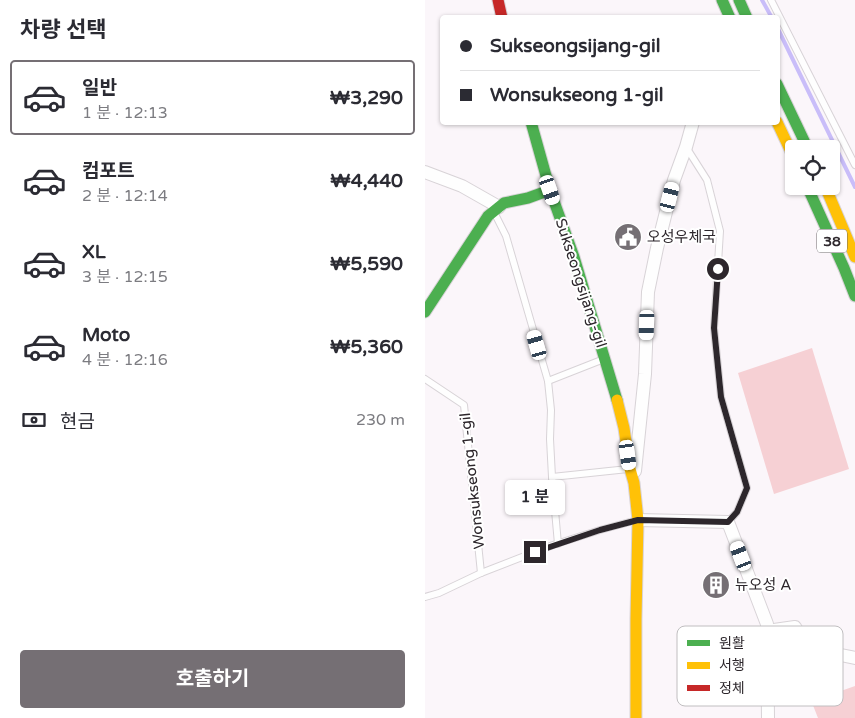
<!DOCTYPE html>
<html lang="ko">
<meta charset="utf-8">
<style>
body{margin:0;font-family:"Varela Round","Noto Sans KR",sans-serif;background:#f2f2f3;color:#2b2b33;height:100vh;display:flex;flex-direction:column;font-size:19px;white-space:nowrap}
*{box-sizing:border-box;margin:0}
p{font-size:16px;color:#7c7c81}
.icon{flex:none;width:28px;height:28px;fill:none;stroke:currentColor;stroke-width:2;stroke-linecap:round;stroke-linejoin:round}
.map{position:relative;flex:1;overflow:hidden}
.side{display:flex;flex-direction:column;background:#fff;width:425px}
.side>*{flex:none}
.hud{position:absolute;left:15px;top:15px;width:340px;height:110px;border-radius:5px;box-shadow:0 1px 4px #0004;display:grid;align-content:center;height:110px;padding:0 20px;background:#fff}
.buttons{position:absolute;left:360px;top:140px;display:grid;gap:10px}
.buttons a{display:grid;place-items:center;width:55px;height:55px;border-radius:5px;background:#fff;box-shadow:0 1px 4px #0004;font-size:25px}
.end{position:absolute;width:22px;height:22px;margin:-11px;border:6px solid #2d272c;background:#fff;box-shadow:0 0 0 2px #fff}
.from{border-radius:50%}
.bubble{position:absolute;height:35px;border-radius:5px;background:#fff;box-shadow:0 1px 4px #0004;font-size:16px;font-weight:700;line-height:35px;text-align:center}
.car{position:absolute;width:15px;height:30px;margin:-15px -8px;border-radius:6px;box-shadow:0 0 4px 1px #0007;background:linear-gradient(#fff 24%,#345 0 40%,#fff 0 76%,#345 0 86%,#fff 0)}
.hud b{display:flex;align-items:center;gap:18px;height:48px;font-size:19px}
.hud b+b{border-top:1px solid #e1e1e2}
.hud i{width:12px;height:12px;background:#2b2b33}
ul{padding:0;list-style:none}
li{display:flex;align-items:center;gap:15px;height:75px;margin:0 10px 8px;padding:0 10px;border:2px solid transparent;border-radius:5px}
li div{flex:1}
li b{display:block;font-size:19px}
li em{font-style:normal;font-weight:700}
li.selected{border-color:#756f74}
li>.icon{width:45px;height:45px;stroke-width:1.5}
h2{padding:0 20px;font-size:22px;line-height:60px}
.pay{display:flex;align-items:center;gap:12px;height:55px;padding:0 20px;font-size:19px}
.pay p{margin-inline-start:auto}
.cta{display:flex;gap:10px;margin-top:auto;padding:10px 20px}
.cta a{flex:1;height:58px;border-radius:5px;background:#756f74;color:#fff;font-size:20px;font-weight:700;line-height:58px;text-align:center}
main{display:flex;flex:1;min-height:0}
.map>svg:first-child{display:block}
.green{fill:#f6d0d4}
.lines{fill:none;stroke-linecap:round;stroke-linejoin:round}
.stream{stroke:#c9bdf9;stroke-width:4}
.lane-casing{stroke:#d8d3d7;stroke-width:8}
.street-casing{stroke:#d8d3d7;stroke-width:14}
.fast-casing{stroke:#d8d3d7;stroke-width:13}
.slow-casing{stroke:#d8d3d7;stroke-width:13}
.jam-casing{stroke:#d8d3d7;stroke-width:13}
.lane{stroke:#fefefe;stroke-width:6}
.street{stroke:#fefefe;stroke-width:12}
.fast{stroke:#4caf50;stroke-width:11}
.slow{stroke:#ffc107;stroke-width:11}
.jam{stroke:#c62828;stroke-width:11}
.route{stroke:#2d272c;stroke-width:6}
.labels{text-anchor:middle;dominant-baseline:central;stroke-width:4;stroke-linejoin:round;paint-order:stroke}
.shield{fill:#fff;stroke:#6c686b;stroke-width:1}
.shield-label{font-size:14px;font-weight:bold;fill:#2d272c}
.poi-label{font-size:15px;fill:#2d272c;stroke:#fff;text-anchor:start}
.street-label{font-size:15px;fill:#2d272c;stroke:#fff}
.key{fill:#fff;stroke:#c0bec0;stroke-width:1}
.key-label{font-size:14px;fill:#2d272c}
</style>
<main>
<section class="side">
<h2>차량 선택</h2>
<ul>
<li class="selected"><svg class="icon" aria-label="car" viewBox="0 0 24 24"><path d="M5 17H2v-5l4-1 3-4h7l3 4 3 1v5h-3M9 17h6M6 11h13"/><circle cx="7" cy="17" r="2"/><circle cx="17" cy="17" r="2"/></svg><div><b>일반</b><p>1 분 · 12:13</p></div><em>₩3,290</em></li>
<li><svg class="icon" aria-label="car" viewBox="0 0 24 24"><path d="M5 17H2v-5l4-1 3-4h7l3 4 3 1v5h-3M9 17h6M6 11h13"/><circle cx="7" cy="17" r="2"/><circle cx="17" cy="17" r="2"/></svg><div><b>컴포트</b><p>2 분 · 12:14</p></div><em>₩4,440</em></li>
<li><svg class="icon" aria-label="car" viewBox="0 0 24 24"><path d="M5 17H2v-5l4-1 3-4h7l3 4 3 1v5h-3M9 17h6M6 11h13"/><circle cx="7" cy="17" r="2"/><circle cx="17" cy="17" r="2"/></svg><div><b>XL</b><p>3 분 · 12:15</p></div><em>₩5,590</em></li>
<li><svg class="icon" aria-label="car" viewBox="0 0 24 24"><path d="M5 17H2v-5l4-1 3-4h7l3 4 3 1v5h-3M9 17h6M6 11h13"/><circle cx="7" cy="17" r="2"/><circle cx="17" cy="17" r="2"/></svg><div><b>Moto</b><p>4 분 · 12:16</p></div><em>₩5,360</em></li>
</ul>
<div class="pay"><svg class="icon" aria-label="cash" viewBox="0 0 24 24"><path d="M3 7h18v10H3z"/><circle cx="12" cy="12" r="2"/></svg>현금<p>230 m</p></div>
<div class="cta"><a>호출하기</a></div>
</section>
<div class="map">
<svg width="430" height="718" viewBox="0 0 430 718">
<rect width="100%" height="100%" fill="#fbf6fa"/>
<g class="green">
<polygon points="387,348 424,469 349,494 313,373"/>
<polygon points="407,675 413,692 430,686 430,718 393,718 380,685"/>
</g>
<g class="lines">
<g class="stream">
<polyline points="337,0 347,18"/>
<polyline points="352,27 430,187"/>
</g>
<g class="lane-casing">
<g id="lane">
<polyline points="346,0 430,165"/>
<polyline points="261,147 282,180 295,231 289,328 296,397 322,488 312,512 303,522"/>
<polyline points="69,212 81,236 123,381 126,410 125,439 127,477 133,544"/>
<polyline points="0,379 39,405 56,573"/>
<polyline points="123,381 179,359"/>
<polyline points="127,477 203,469"/>
<polyline points="0,597 14,593 56,573 128,545 175,530 212,520"/>
</g>
</g>
<g class="street-casing">
<g id="street">
<polyline points="0,172 37,186 74,207"/>
<polyline points="210,471 220,374 223,292 232,248 249,180 261,147 268,122"/>
<polyline points="213,520 303,522 342,624 343,718"/>
<polyline points="342,631 370,627 380,644 406,653 430,658"/>
</g>
</g>
<g class="fast-casing">
<g id="fast">
<polyline points="297,0 305,18"/>
<polyline points="314,0 322,18"/>
<polyline points="352,84 383,149"/>
<polyline points="106,122 125,190 149,257 192,400"/>
<polyline points="382,186 419,268 430,296"/>
<polyline points="0,312 63,216 79,203 103,198 125,190"/>
</g>
</g>
<g class="slow-casing">
<g id="slow">
<polyline points="352,122 369,158"/>
<polyline points="400,186 430,257"/>
<polyline points="192,400 199,428 205,469 209,483 213,520 211,619 211,718"/>
</g>
</g>
<g class="jam-casing">
<polyline id="jam" points="73,0 77,18"/>
</g>
<use href="#lane" class="lane"/>
<use href="#street" class="street"/>
<use href="#fast" class="fast"/>
<use href="#slow" class="slow"/>
<use href="#jam" class="jam"/>
</g>
<g class="lines">
<polyline class="route" points="110,552 175,530 213,520 303,522 312,512 322,488 296,397 289,328 293,269"/>
</g>
<defs>
<g id="civic-disc" transform="scale(1.4375)"><circle r="9.5" fill="#756f74" stroke="#fff"/><path d="M-.6-6.5H3V-4.5H.6V-3L4-1V1h2V6H-6V1h2V-1L-.6-3ZM-1.2 2.5V6h2.4V2.5Z" fill="#fff"/></g>
<g id="building-disc" transform="scale(1.4375)"><circle r="9.5" fill="#756f74" stroke="#fff"/><path d="M-4-6H4V6H1V3H-1V6H-4ZM-2.5-4.3h1.7v1.8h-1.7ZM.8-4.3h1.7v1.8H.8ZM-2.5-1h1.7V.8h-1.7ZM.8-1h1.7V.8H.8Z" fill="#fff"/></g>
</defs>
<g fill-rule="evenodd">
<use href="#civic-disc" x="203" y="237"/>
<use href="#building-disc" x="291" y="585"/>
</g>
<g class="labels">
<rect class="shield" x="392" y="229.5" width="30" height="23" rx="4"/>
<g class="shield-label">
<text x="407" y="241">38</text>
</g>
<g class="poi-label">
<text x="222" y="237">오성우체국</text>
<text x="310" y="585">뉴오성 A</text>
</g>
<g class="street-label">
<text transform="translate(156 283) rotate(72)">Sukseongsijang-gil</text>
<text transform="translate(47 481) rotate(-96)">Wonsukseong 1-gil</text>
</g>
</g>
<rect x="252" y="626" width="166" height="80" rx="8" class="key"/>
<rect x="262" y="640" width="23" height="6" fill="#4caf50"/>
<rect x="262" y="662" width="23" height="7" fill="#ffc107"/>
<rect x="262" y="685" width="23" height="6" fill="#c62828"/>
<g class="key-label">
<text x="294" y="648">원활</text>
<text x="294" y="670">서행</text>
<text x="294" y="693">정체</text>
</g>
</svg>
<div class="buttons">
<a><svg class="icon" aria-label="locate" viewBox="0 0 24 24"><circle cx="12" cy="12" r="6"/><path d="M12 2v4M12 18v4M2 12h4M18 12h4"/></svg></a>
</div>
<i class="end from" style="left:293px;top:269px"></i>
<i class="end" style="left:110px;top:552px"></i>
<div class="bubble" style="left:80px;top:480px;width:60px">1 분</div>
<i class="car" style="left:125px;top:190px;rotate:161deg"></i>
<i class="car" style="left:245px;top:197px;rotate:14deg"></i>
<i class="car" style="left:222px;top:325px;rotate:182deg"></i>
<i class="car" style="left:112px;top:345px;rotate:344deg"></i>
<i class="car" style="left:203px;top:455px;rotate:172deg"></i>
<i class="car" style="left:316px;top:556px;rotate:339deg"></i>
<div class="hud">
<b><i class="from"></i>Sukseongsijang-gil</b>
<b><i></i>Wonsukseong 1-gil</b>
</div>
</div>
</main>
